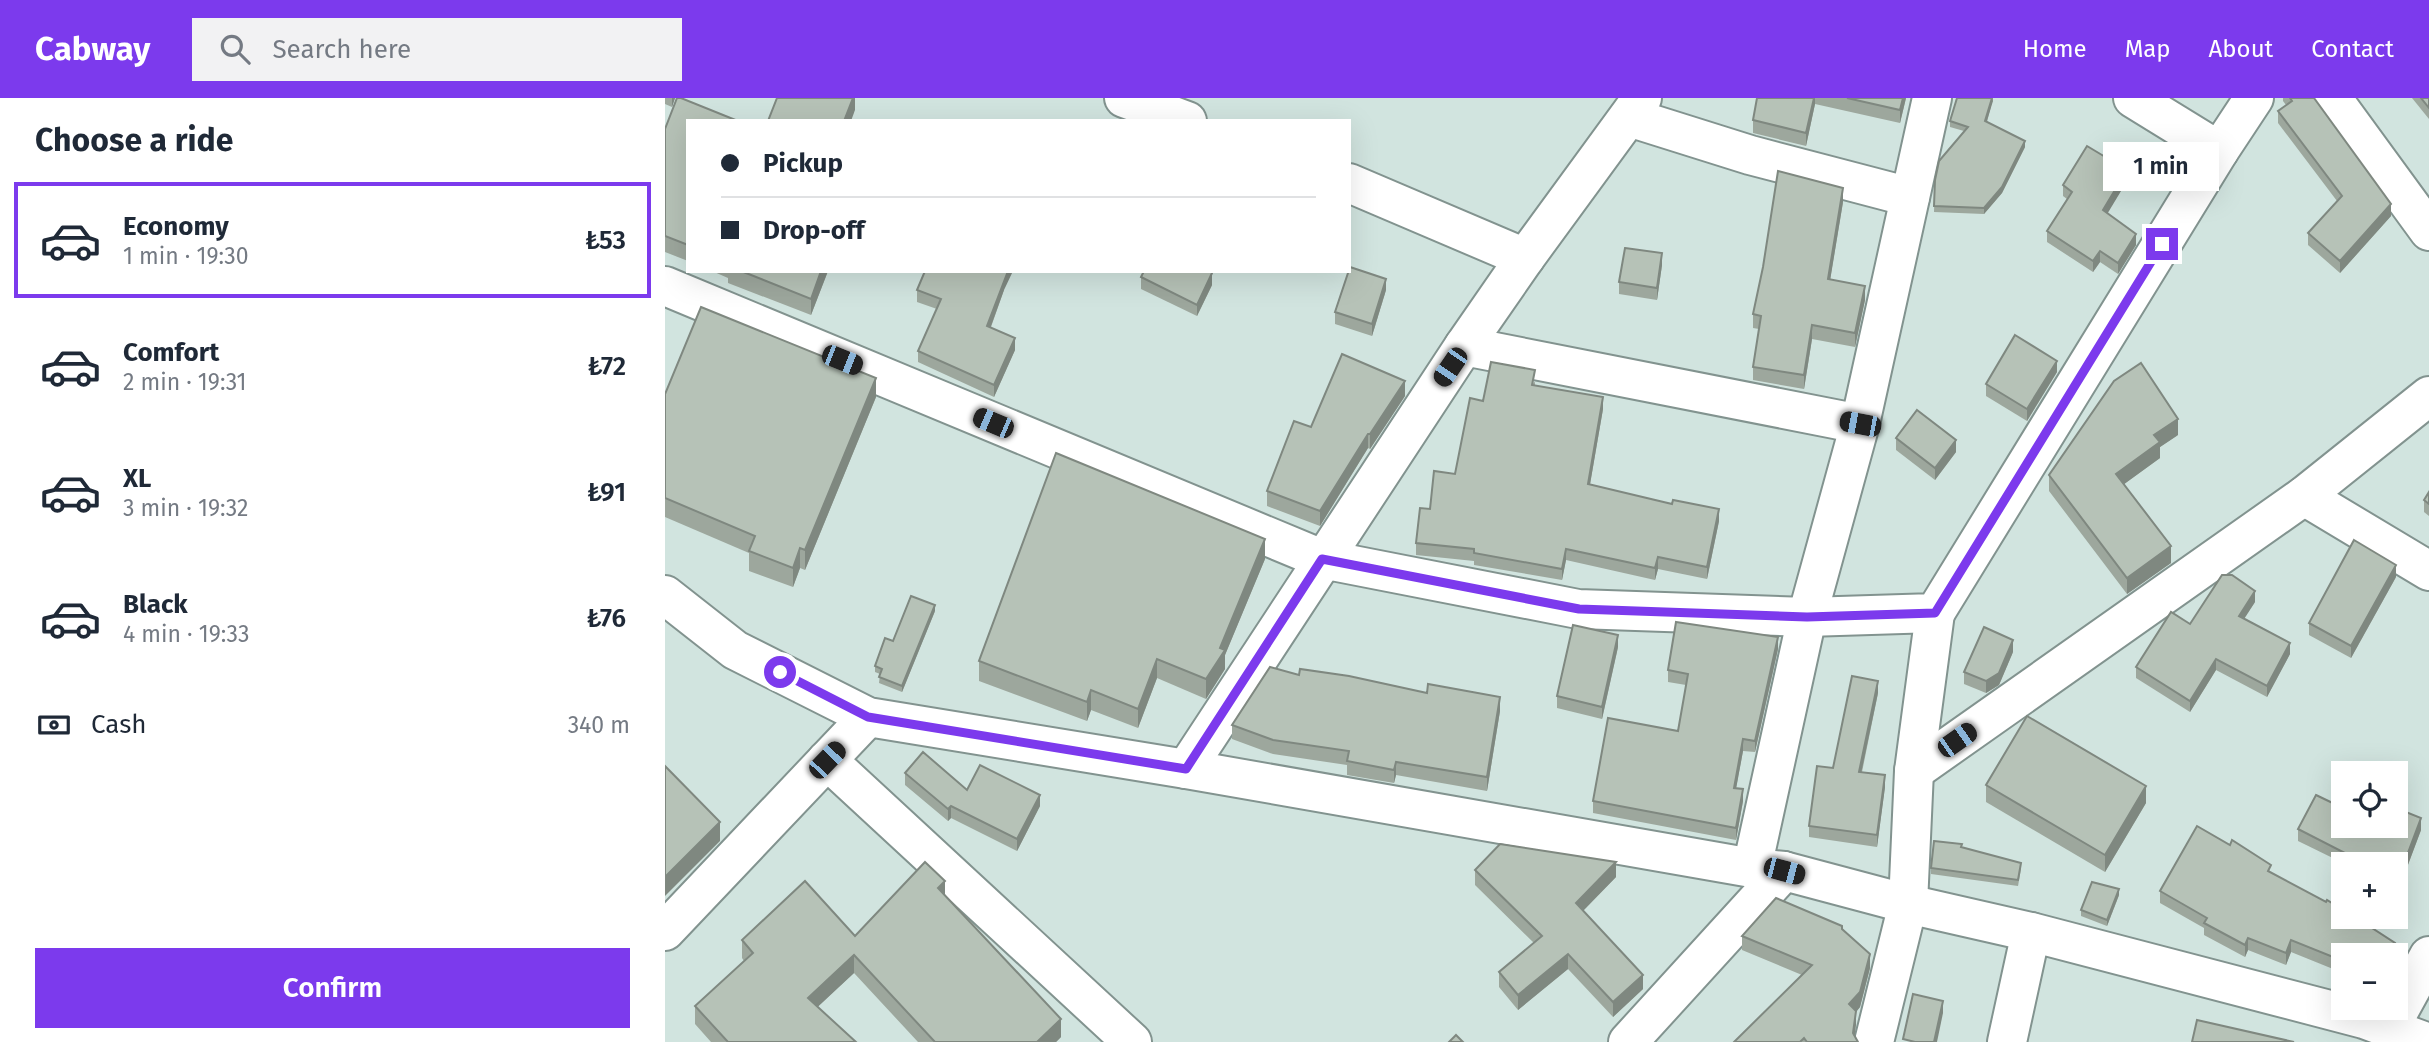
<!DOCTYPE html>
<meta charset="utf-8">
<style>
body{margin:0;font-family:"Fira Sans",sans-serif;background:#f2f2f3;color:#1f2937;height:100vh;display:flex;flex-direction:column;font-size:26px;white-space:nowrap}
*{box-sizing:border-box;margin:0}
p{font-size:23px;color:#747a83}
.icon{flex:none;width:38px;height:38px;fill:none;stroke:currentColor;stroke-width:2;stroke-linecap:round;stroke-linejoin:round}
.map{position:relative;flex:1;overflow:hidden}
.side{display:flex;flex-direction:column;background:#fff;width:665px}
.side>*{flex:none}
.top-card{position:absolute;left:21px;top:21px;width:665px;height:154px;border-radius:0px;box-shadow:0 7px 28px #0002;display:grid;align-content:center;height:154px;padding:0 35px;background:#fff}
.controls{position:absolute;left:1666px;top:663px;display:grid;gap:14px}
.controls a{display:grid;place-items:center;width:77px;height:77px;border-radius:0px;background:#fff;box-shadow:0 7px 28px #0002;font-size:35px}
.end{position:absolute;width:32px;height:32px;margin:-16px;border:9px solid #7c3aed;background:#fff;box-shadow:0 0 0 4px #fff}
.from{border-radius:50%}
.bubble{position:absolute;height:49px;border-radius:0px;background:#fff;box-shadow:0 7px 28px #0002;font-size:23px;font-weight:600;line-height:49px;text-align:center}
.car{position:absolute;width:21px;height:42px;margin:-21px -10px;border-radius:9px;box-shadow:0 0 5px 2px #0007;background:linear-gradient(#222 24%,#8ab4d8 0 40%,#222 0 76%,#8ab4d8 0 86%,#222 0)}
.top-card b{display:flex;align-items:center;gap:24px;height:66px;font-size:26px}
.top-card b+b{border-top:2px solid #e0e1e3}
.top-card i{width:18px;height:18px;background:#1f2937}
ul{padding:0;list-style:none}
li{display:flex;align-items:center;gap:21px;height:116px;margin:0 14px 10px;padding:0 21px;border:4px solid transparent;border-radius:0px}
li div{flex:1}
li b{display:block;font-size:26px}
li em{font-style:normal;font-weight:600}
li.on{border-color:#7c3aed}
li>.icon{width:63px;height:63px;stroke-width:1.5}
h2{padding:0 35px;font-size:32px;line-height:84px}
.pay{display:flex;align-items:center;gap:18px;height:77px;padding:0 35px;font-size:26px}
.pay p{margin-inline-start:auto}
.action{display:flex;gap:14px;margin-top:auto;padding:14px 35px}
.action a{flex:1;height:80px;border-radius:0px;background:#7c3aed;color:#fff;font-size:28px;font-weight:600;line-height:80px;text-align:center}
header{display:flex;align-items:center;gap:42px;box-sizing:border-box;height:98px;padding:0 35px;background:#7c3aed;color:#fff}
header strong{font-size:33px}
nav{display:flex;gap:38px;margin-inline-start:auto;font-size:24px}
.search{width:490px;height:63px;background:#f2f2f3;display:flex;align-items:center;gap:18px;box-sizing:border-box;padding:0 24px;border-radius:0px;color:#747a83;font-size:26px}
main{display:flex;flex:1;min-height:0}
.map>svg:first-child{display:block}
.lines{fill:none;stroke-linecap:round;stroke-linejoin:round}
.street-casing{stroke:#82938f;stroke-width:42}
.secondary-casing{stroke:#82938f;stroke-width:42}
.street{stroke:#fff;stroke-width:38}
.secondary{stroke:#fff;stroke-width:38}
.wall{fill:#9da79d}
.shaded-wall{fill:#7f8880}
.building{fill:#b6c2b7;stroke:#7f8880;stroke-width:2}
.route{stroke:#7c3aed;stroke-width:9}
</style>
<header>
<strong>Cabway</strong>
<div class="search"><svg class="icon" aria-label="search" viewBox="0 0 24 24"><circle cx="10" cy="10" r="6"/><path d="M15 15l6 6"/></svg>Search here</div>
<nav><a>Home</a><a>Map</a><a>About</a><a>Contact</a></nav>
</header>
<main>
<section class="side">
<h2>Choose a ride</h2>
<ul>
<li class="on"><svg class="icon" aria-label="car" viewBox="0 0 24 24"><path d="M5 17H2v-5l4-1 3-4h7l3 4 3 1v5h-3M9 17h6M6 11h13"/><circle cx="7" cy="17" r="2"/><circle cx="17" cy="17" r="2"/></svg><div><b>Economy</b><p>1 min · 19:30</p></div><em>₺53</em></li>
<li><svg class="icon" aria-label="car" viewBox="0 0 24 24"><path d="M5 17H2v-5l4-1 3-4h7l3 4 3 1v5h-3M9 17h6M6 11h13"/><circle cx="7" cy="17" r="2"/><circle cx="17" cy="17" r="2"/></svg><div><b>Comfort</b><p>2 min · 19:31</p></div><em>₺72</em></li>
<li><svg class="icon" aria-label="car" viewBox="0 0 24 24"><path d="M5 17H2v-5l4-1 3-4h7l3 4 3 1v5h-3M9 17h6M6 11h13"/><circle cx="7" cy="17" r="2"/><circle cx="17" cy="17" r="2"/></svg><div><b>XL</b><p>3 min · 19:32</p></div><em>₺91</em></li>
<li><svg class="icon" aria-label="car" viewBox="0 0 24 24"><path d="M5 17H2v-5l4-1 3-4h7l3 4 3 1v5h-3M9 17h6M6 11h13"/><circle cx="7" cy="17" r="2"/><circle cx="17" cy="17" r="2"/></svg><div><b>Black</b><p>4 min · 19:33</p></div><em>₺76</em></li>
</ul>
<div class="pay"><svg class="icon" aria-label="cash" viewBox="0 0 24 24"><path d="M3 7h18v10H3z"/><circle cx="12" cy="12" r="2"/></svg>Cash<p>340 m</p></div>
<div class="action"><a>Confirm</a></div>
</section>
<div class="map">
<svg width="1764" height="944" viewBox="0 0 1764 944">
<rect width="100%" height="100%" fill="#d1e4df"/>
<g class="lines">
<g class="street-casing">
<g id="street">
<polyline points="459,0 522,23"/>
<polyline points="1468,0 1554,53 1589,0"/>
<polyline points="1667,0 1764,133"/>
<polyline points="964,19 1085,57 1245,99"/>
<polyline points="684,85 860,160 799,248 1195,326 1267,0"/>
<polyline points="860,160 977,0"/>
<polyline points="0,188 657,461 913,511 1142,519 1270,515 1554,53"/>
<polyline points="1639,398 1764,473"/>
<polyline points="162,662 467,944"/>
<polyline points="521,671 799,248"/>
<polyline points="1249,673 1639,398 1764,298"/>
<polyline points="1087,770 1142,519 1195,326"/>
<polyline points="1724,931 1764,858"/>
<polyline points="963,944 1119,773"/>
<polyline points="1209,944 1243,806 1249,673 1270,515"/>
<polyline points="1342,944 1366,834"/>
</g>
</g>
<g class="secondary-casing">
<g id="secondary">
<polyline points="0,497 70,552 203,619 521,671 1087,770 1119,773 1243,806 1366,834 1699,921 1761,944"/>
<polyline points="0,833 203,619"/>
</g>
</g>
<use href="#street" class="street"/>
<use href="#secondary" class="secondary"/>
</g>
<g class="wall">
<polygon points="0,0 10,0 7,9 0,6"/>
<polygon points="1092,0 1241,0 1235,25 1150,6 1141,48 1088,35 1088,22"/>
<polygon points="1328,0 1322,24 1360,49 1337,95 1319,116 1269,114 1270,82 1299,33 1285,29 1285,23"/>
<polygon points="1618,0 1649,0 1726,118 1675,175 1643,147 1643,135 1672,103 1613,25 1613,13 1621,7 1618,3"/>
<polygon points="1747,0 1764,0 1764,21"/>
<polygon points="23,23 23,163 0,154 0,31"/>
<polygon points="1462,83 1442,115 1471,147 1453,176 1435,164 1428,174 1382,144 1382,133 1402,101 1398,98 1398,87"/>
<polygon points="1178,104 1165,182 1200,202 1190,249 1147,241 1139,291 1088,282 1088,269 1094,231 1088,230 1088,216"/>
<polygon points="997,167 992,202 954,196 954,184"/>
<polygon points="47,173 163,173 146,217 63,185 63,180"/>
<polygon points="476,179 547,187 532,218 476,191"/>
<polygon points="252,192 339,192 326,229 350,252 329,299 253,264 253,253 272,211 252,204"/>
<polygon points="721,192 707,238 670,226 670,214"/>
<polygon points="1392,274 1362,323 1321,298 1321,286"/>
<polygon points="870,284 870,288 938,311 925,386 1054,423 1042,481 993,471 990,482 901,462 897,482 809,467 809,463 751,457 751,445 765,411 790,376 818,303"/>
<polygon points="0,296 211,299 140,472 135,470 128,489 84,473 84,455 0,419"/>
<polygon points="740,298 705,351 703,350 655,428 602,408 602,393 646,329"/>
<polygon points="1513,337 1495,349 1495,360 1459,386 1506,465 1462,496 1384,393 1384,377"/>
<polygon points="1231,340 1291,354 1270,382 1231,352"/>
<polygon points="1764,394 1764,418 1759,414 1759,402"/>
<polygon points="600,461 560,557 560,571 541,601 492,580 473,630 426,612 422,623 314,583 314,563"/>
<polygon points="1731,479 1686,560 1644,537 1644,525"/>
<polygon points="1590,504 1579,520 1625,556 1602,599 1551,572 1525,614 1471,580 1471,569"/>
<polygon points="270,513 237,594 214,585 215,576 210,574 210,568 228,543"/>
<polygon points="953,549 937,621 892,610 892,598"/>
<polygon points="1113,551 1090,654 1078,653 1071,690 1078,703 1071,742 928,715 928,703 1013,633 1021,587 1003,584 1003,572"/>
<polygon points="1348,554 1334,587 1321,595 1299,586 1299,574"/>
<polygon points="634,577 835,613 822,693 731,677 729,685 682,677 682,667 608,656 567,641 567,627"/>
<polygon points="1213,595 1197,674 1220,689 1212,749 1144,739 1144,728 1168,670"/>
<polygon points="240,675 302,692 375,708 352,753 286,720 283,723 240,687"/>
<polygon points="1321,687 1481,705 1440,774 1321,704"/>
<polygon points="1678,728 1756,732 1732,796 1731,766 1678,766 1678,774 1678,765 1633,743 1633,731"/>
<polygon points="1296,749 1356,771 1353,788 1266,776 1266,770"/>
<polygon points="810,772 951,779 918,813 978,891 948,919 903,871 853,912 834,889 834,874 869,845 810,787"/>
<polygon points="1606,774 1678,858 1678,875 1626,854 1621,867 1583,852 1580,859 1539,837 1539,830 1495,805 1495,793"/>
<polygon points="280,797 396,939 391,944 253,944 189,875 152,909 191,944 46,944 30,926 30,908 79,863 77,860 77,842 190,838"/>
<polygon points="1454,797 1442,828 1416,818 1416,812"/>
<polygon points="1177,831 1205,870 1195,909 1191,914 1189,938 1193,944 1069,944 1137,877 1077,852 1077,838"/>
</g>
<g class="shaded-wall">
<polygon points="7,0 10,0 7,9"/>
<polygon points="188,0 190,0 190,12 186,23 179,23"/>
<polygon points="1149,0 1150,0 1150,6 1141,48 1141,35"/>
<polygon points="1238,0 1241,0 1235,25 1235,12"/>
<polygon points="1327,0 1328,3 1320,29 1320,23"/>
<polygon points="1360,43 1360,49 1337,95 1319,116 1319,110"/>
<polygon points="1462,72 1462,83 1438,123 1438,112"/>
<polygon points="1178,90 1178,104 1163,195 1163,181"/>
<polygon points="1726,106 1726,118 1675,175 1675,163"/>
<polygon points="1471,136 1471,147 1453,176 1453,165"/>
<polygon points="1435,153 1435,164 1428,174 1428,163"/>
<polygon points="997,155 997,167 992,202 992,190"/>
<polygon points="156,173 163,173 146,217 146,201"/>
<polygon points="343,173 348,173 339,192 322,239 322,228"/>
<polygon points="547,175 547,187 532,218 532,207"/>
<polygon points="721,181 721,192 707,238 707,226"/>
<polygon points="1200,188 1200,202 1190,249 1190,235"/>
<polygon points="1147,227 1147,241 1139,291 1139,277"/>
<polygon points="350,240 350,252 329,299 329,287"/>
<polygon points="1392,263 1392,274 1362,323 1362,311"/>
<polygon points="211,280 211,299 140,472 140,452"/>
<polygon points="740,283 740,298 705,351 705,336"/>
<polygon points="938,299 938,311 923,398 923,386"/>
<polygon points="1513,321 1513,337 1495,349 1495,360 1451,392 1451,376 1489,337"/>
<polygon points="703,336 703,350 655,428 655,413"/>
<polygon points="1291,342 1291,354 1270,382 1270,370"/>
<polygon points="1054,411 1054,423 1042,481 1042,469"/>
<polygon points="600,441 600,461 560,557 560,571 541,601 541,581 555,550"/>
<polygon points="1506,448 1506,465 1462,496 1462,480"/>
<polygon points="135,450 135,470 128,489 128,470"/>
<polygon points="901,451 901,462 897,482 897,471"/>
<polygon points="993,459 993,471 990,482 990,470"/>
<polygon points="1731,467 1731,479 1686,560 1686,548"/>
<polygon points="1590,493 1590,504 1574,529 1574,518"/>
<polygon points="270,507 270,513 237,594 237,588"/>
<polygon points="953,537 953,549 937,621 937,609"/>
<polygon points="1113,539 1113,551 1090,654 1090,643"/>
<polygon points="1348,542 1348,554 1334,587 1321,595 1321,583"/>
<polygon points="1625,545 1625,556 1602,599 1602,588"/>
<polygon points="492,561 492,580 473,630 473,611"/>
<polygon points="1551,561 1551,572 1525,614 1525,603"/>
<polygon points="1213,583 1213,595 1194,685 1194,674"/>
<polygon points="426,592 426,612 422,623 422,604"/>
<polygon points="835,599 835,613 822,693 822,679"/>
<polygon points="1078,641 1078,653 1069,702 1069,690"/>
<polygon points="731,664 731,677 729,685 729,672"/>
<polygon points="1220,677 1220,689 1212,749 1212,737"/>
<polygon points="1481,688 1481,705 1440,774 1440,757"/>
<polygon points="1078,691 1078,703 1071,742 1071,730"/>
<polygon points="375,697 375,708 352,753 352,741"/>
<polygon points="286,708 286,720 283,723 283,711"/>
<polygon points="1756,720 1756,732 1732,796 1732,784"/>
<polygon points="55,724 55,743 0,798 0,779"/>
<polygon points="951,764 951,779 911,820 911,805"/>
<polygon points="280,783 280,801 273,790"/>
<polygon points="1454,791 1454,797 1442,828 1442,822"/>
<polygon points="1583,840 1583,852 1580,859 1580,847"/>
<polygon points="1626,842 1626,854 1621,867 1621,855"/>
<polygon points="1730,845 1730,857 1725,858"/>
<polygon points="903,856 903,871 853,912 853,897"/>
<polygon points="1205,856 1205,870 1195,909 1191,914 1191,927 1189,944 1184,906"/>
<polygon points="189,857 189,875 143,918 143,900"/>
<polygon points="978,877 978,891 948,919 948,904"/>
<polygon points="1278,903 1278,915 1272,944 1269,944"/>
<polygon points="396,921 396,939 391,944 372,944"/>
</g>
<g class="building">
<polygon points="12,0 16,0 73,23 23,23 23,147 0,138 0,31"/>
<polygon points="112,0 188,0 179,23 103,23"/>
<polygon points="1092,0 1149,0 1141,35 1088,22"/>
<polygon points="1182,0 1238,0 1235,12"/>
<polygon points="1292,0 1327,0 1320,23 1360,43 1337,89 1319,110 1269,108 1270,82 1274,63 1303,29 1285,23"/>
<polygon points="1625,0 1649,0 1726,106 1675,163 1643,135 1677,98 1613,13 1627,3"/>
<polygon points="1756,0 1764,0 1764,10"/>
<polygon points="1422,48 1462,72 1438,112 1471,136 1453,165 1435,153 1428,163 1382,133 1407,94 1398,87"/>
<polygon points="1113,73 1178,90 1163,181 1200,188 1190,235 1147,227 1139,277 1088,269 1096,218 1088,216 1098,169"/>
<polygon points="960,150 997,155 992,190 954,184"/>
<polygon points="685,169 721,181 707,226 670,214"/>
<polygon points="76,173 156,173 146,201"/>
<polygon points="260,173 343,173 322,228 350,240 329,287 253,253 276,201 252,192"/>
<polygon points="479,173 544,173 547,175 532,207 476,179"/>
<polygon points="36,209 211,280 140,452 135,450 128,470 84,453 90,438 0,400 0,296"/>
<polygon points="1350,237 1392,263 1362,311 1321,286"/>
<polygon points="677,256 740,283 705,336 703,336 655,413 602,393 629,323 646,329"/>
<polygon points="826,264 870,272 867,287 938,299 923,386 1007,406 1008,402 1054,411 1042,469 993,459 990,470 901,451 897,471 809,455 809,451 751,445 755,410 765,411 769,373 790,376 805,300 818,303"/>
<polygon points="1476,265 1513,321 1489,337 1495,344 1451,376 1506,448 1462,480 1384,377 1449,283"/>
<polygon points="1252,312 1291,342 1270,370 1231,340"/>
<polygon points="391,355 600,441 555,550 560,552 541,581 492,561 473,611 426,592 422,604 314,563"/>
<polygon points="1764,394 1764,406 1759,402"/>
<polygon points="1689,442 1731,467 1686,548 1644,525"/>
<polygon points="1557,477 1567,477 1590,493 1574,518 1625,545 1602,588 1551,561 1525,603 1471,569 1506,514 1525,526"/>
<polygon points="246,498 270,507 237,588 214,579 217,571 210,568 220,540 228,543"/>
<polygon points="1011,524 1113,539 1090,643 1078,641 1069,690 1078,691 1071,730 928,703 943,620 1013,633 1023,576 1003,572"/>
<polygon points="908,527 953,537 937,609 892,598"/>
<polygon points="1319,529 1348,542 1334,575 1321,583 1299,574"/>
<polygon points="605,569 634,577 635,571 684,578 762,595 763,586 835,599 822,679 731,664 729,672 682,663 684,653 608,642 567,627"/>
<polygon points="1187,578 1213,583 1194,674 1220,677 1212,737 1144,728 1152,668 1168,670"/>
<polygon points="1362,618 1481,688 1440,757 1321,687"/>
<polygon points="258,654 302,692 315,667 375,697 352,741 286,708 283,711 240,675"/>
<polygon points="0,668 55,724 0,779"/>
<polygon points="1651,697 1678,710 1678,728 1731,728 1731,710 1756,720 1732,784 1731,766 1688,766 1678,762 1680,755 1633,731"/>
<polygon points="1532,728 1565,747 1567,742 1606,767 1603,773 1661,804 1662,802 1678,812 1678,819 1690,819 1730,845 1725,858 1678,858 1678,863 1626,842 1621,855 1583,840 1580,847 1539,825 1542,820 1495,793"/>
<polygon points="1269,743 1297,746 1296,749 1356,765 1353,782 1266,770"/>
<polygon points="835,746 951,764 911,805 978,877 948,904 903,856 853,897 834,874 877,838 810,772"/>
<polygon points="260,764 280,783 273,790 396,921 372,944 270,944 189,857 143,900 191,944 63,944 30,908 88,855 77,842 140,783 190,838"/>
<polygon points="1427,784 1454,791 1442,822 1416,812"/>
<polygon points="1111,800 1177,828 1177,831 1205,856 1195,894 1184,906 1191,913 1188,935 1193,944 1142,944 1139,940 1135,944 1069,944 1147,867 1077,838"/>
<polygon points="1248,896 1278,903 1269,944 1250,944 1238,941"/>
<polygon points="1532,922 1629,944 1527,944"/>
<polygon points="791,937 798,944 784,944"/>
</g>
<g class="lines">
<polyline class="route" points="115,574 203,619 521,671 657,461 914,511 1142,519 1270,515 1497,146"/>
</g>
</svg>
<div class="controls">
<a><svg class="icon" aria-label="locate" viewBox="0 0 24 24"><circle cx="12" cy="12" r="6"/><path d="M12 2v4M12 18v4M2 12h4M18 12h4"/></svg></a>
<a>+</a>
<a>−</a>
</div>
<i class="end from" style="left:115px;top:574px"></i>
<i class="end" style="left:1497px;top:146px"></i>
<div class="bubble" style="left:1438px;top:44px;width:116px">1 min</div>
<i class="car" style="left:177px;top:262px;rotate:112deg"></i>
<i class="car" style="left:785px;top:269px;rotate:214deg"></i>
<i class="car" style="left:328px;top:325px;rotate:293deg"></i>
<i class="car" style="left:1195px;top:326px;rotate:281deg"></i>
<i class="car" style="left:1292px;top:642px;rotate:55deg"></i>
<i class="car" style="left:162px;top:662px;rotate:44deg"></i>
<i class="car" style="left:1119px;top:773px;rotate:105deg"></i>
<div class="top-card">
<b><i class="from"></i>Pickup</b>
<b><i></i>Drop-off</b>
</div>
</div>
</main>
